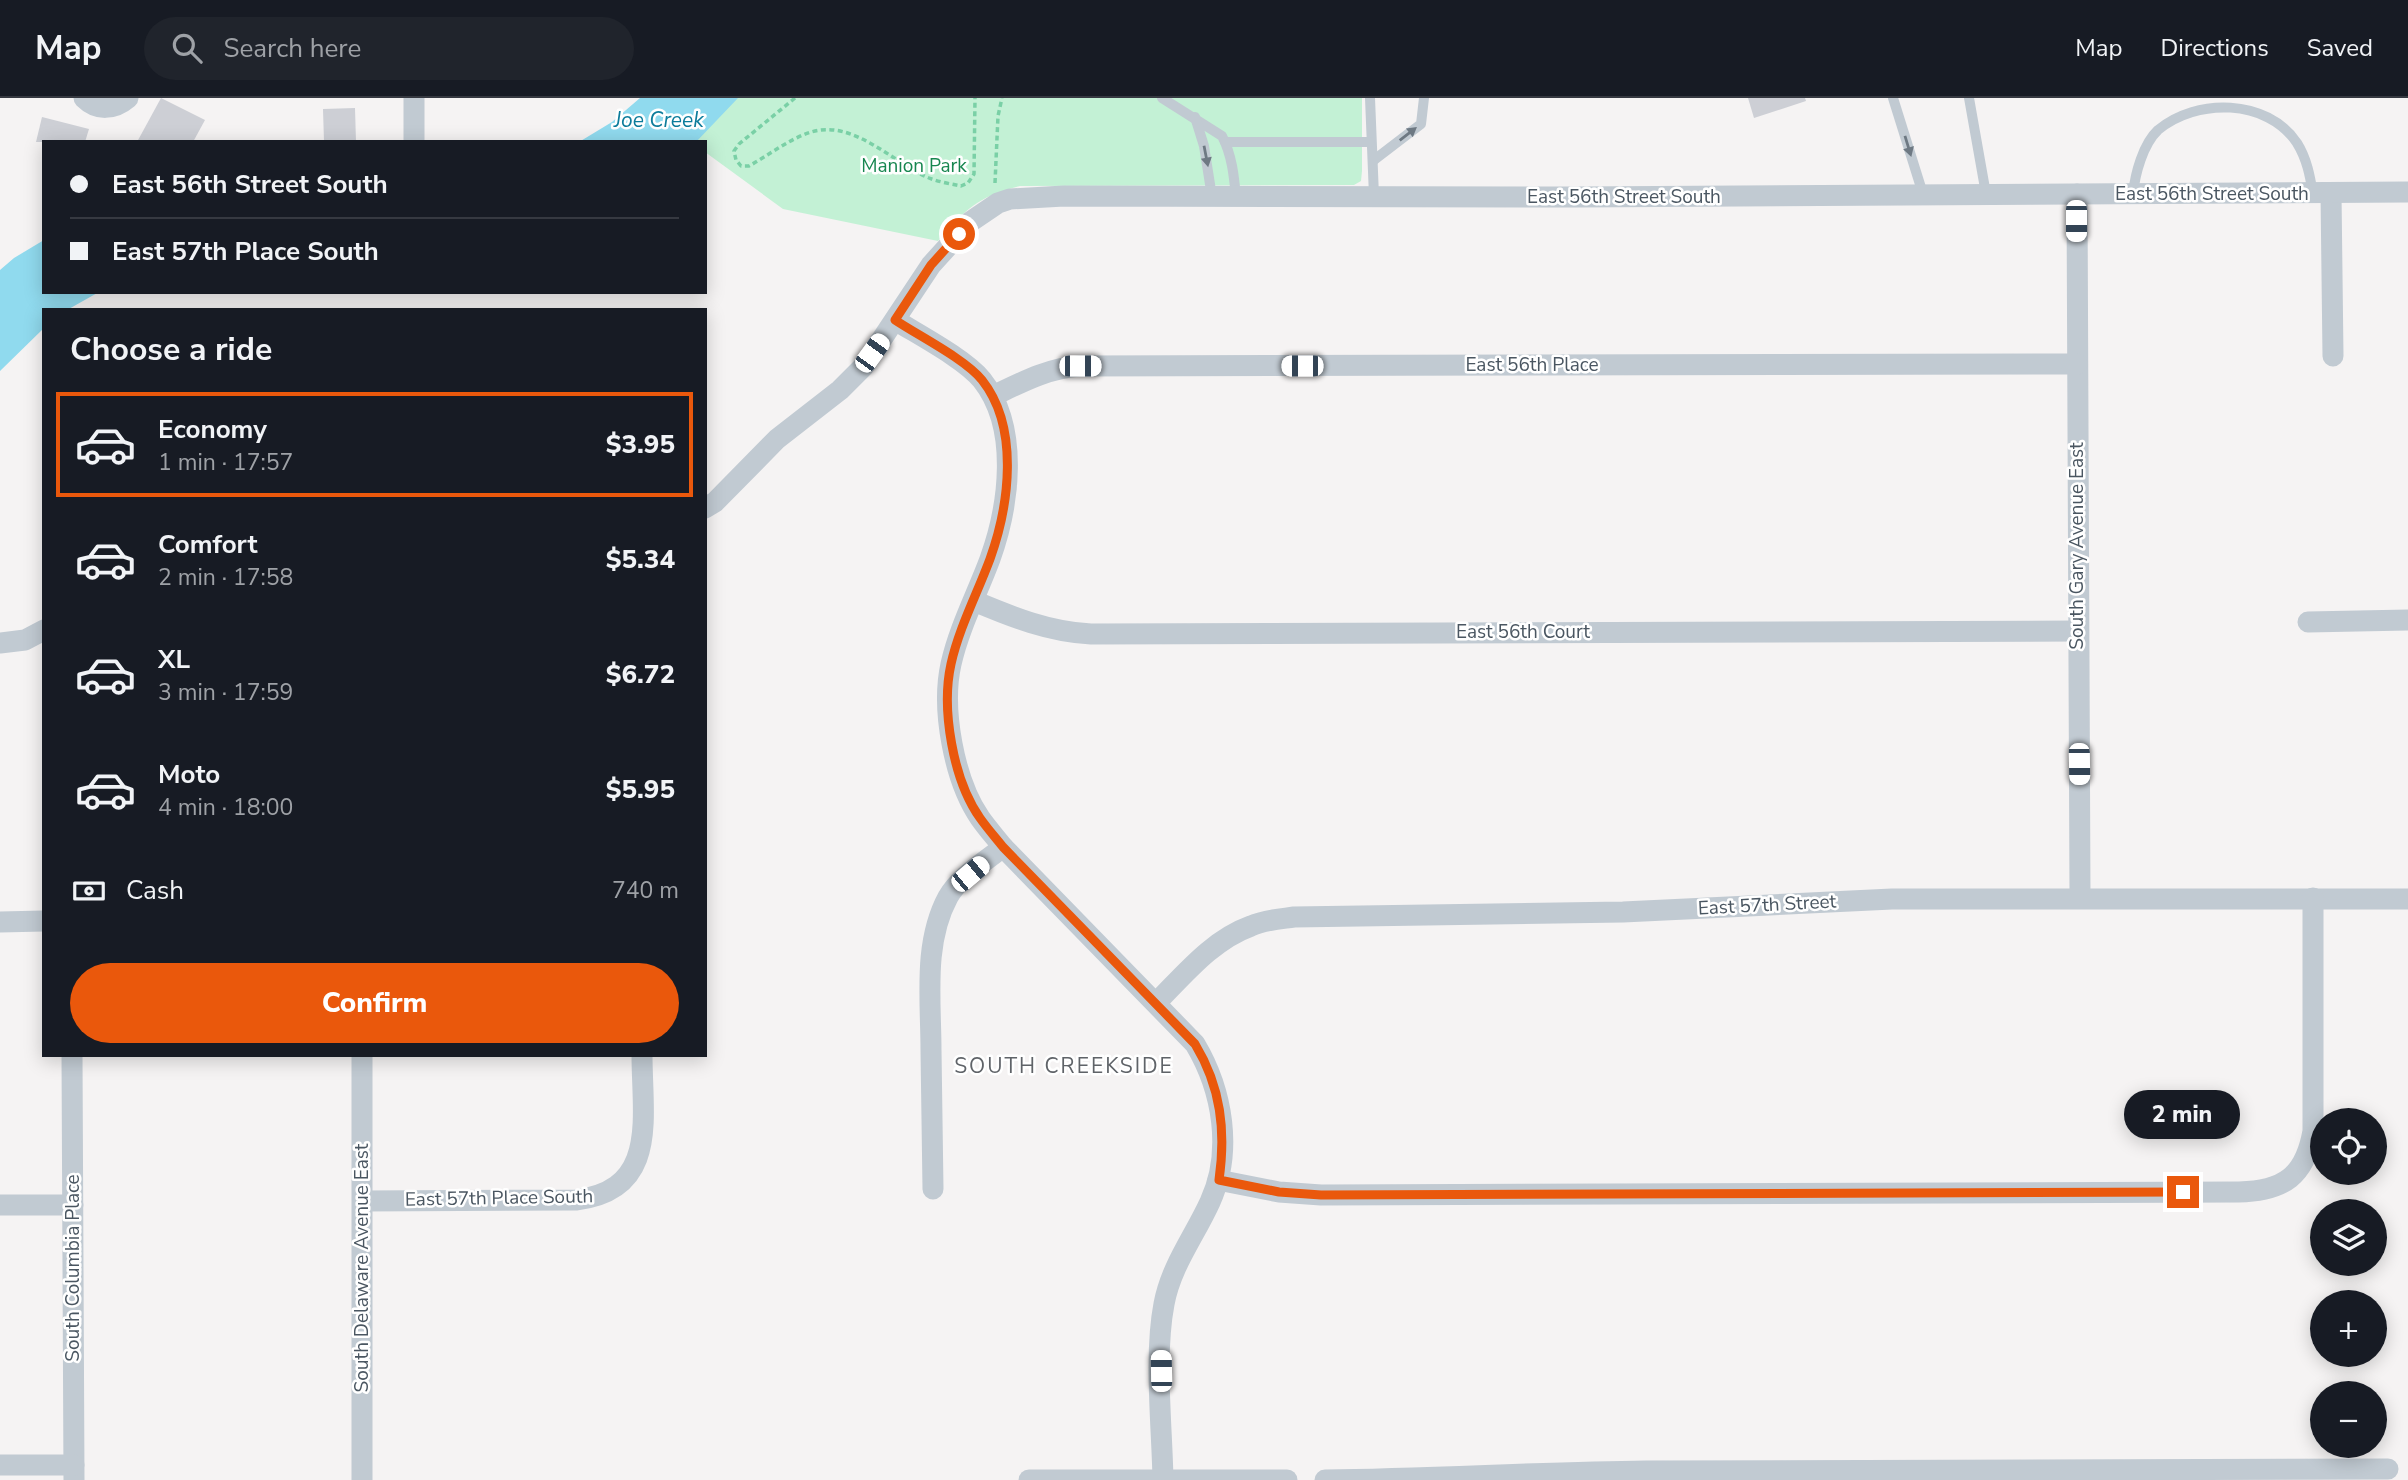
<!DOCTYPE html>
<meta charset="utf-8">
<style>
body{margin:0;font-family:"Nunito Sans",sans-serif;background:#20242c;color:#f1f3f6;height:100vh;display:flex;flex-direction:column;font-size:26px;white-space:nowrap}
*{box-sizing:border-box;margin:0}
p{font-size:23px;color:#9ea1a6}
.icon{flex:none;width:38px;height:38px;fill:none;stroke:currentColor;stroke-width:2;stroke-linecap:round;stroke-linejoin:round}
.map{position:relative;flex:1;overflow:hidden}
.sheet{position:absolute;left:42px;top:210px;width:665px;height:749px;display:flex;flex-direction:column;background:#171b24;border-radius:0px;box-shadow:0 4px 18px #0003}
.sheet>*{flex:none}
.banner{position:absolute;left:42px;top:42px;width:665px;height:154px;border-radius:0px;box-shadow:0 4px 18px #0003;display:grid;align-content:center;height:154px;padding:0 28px;background:#171b24}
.controls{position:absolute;left:2310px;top:1010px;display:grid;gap:14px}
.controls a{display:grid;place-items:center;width:77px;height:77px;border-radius:50%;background:#171b24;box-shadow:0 4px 18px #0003;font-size:35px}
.end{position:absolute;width:32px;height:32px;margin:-16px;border:9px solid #ea580c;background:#fff;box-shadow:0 0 0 4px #fff}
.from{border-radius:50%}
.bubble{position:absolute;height:49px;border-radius:24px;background:#171b24;box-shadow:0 4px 18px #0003;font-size:23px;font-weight:800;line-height:49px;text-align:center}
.car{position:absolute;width:21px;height:42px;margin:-21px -10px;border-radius:9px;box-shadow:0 0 5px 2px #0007;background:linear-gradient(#fff 24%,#345 0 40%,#fff 0 76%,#345 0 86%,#fff 0)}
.banner b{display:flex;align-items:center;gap:24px;height:66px;font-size:26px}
.banner b+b{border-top:2px solid #363941}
.banner i{width:18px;height:18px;background:#f1f3f6}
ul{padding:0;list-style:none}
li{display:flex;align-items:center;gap:21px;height:105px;margin:0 14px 10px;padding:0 14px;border:4px solid transparent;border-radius:0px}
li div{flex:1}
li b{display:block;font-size:26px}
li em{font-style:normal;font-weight:800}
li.on{border-color:#ea580c}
li>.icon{width:63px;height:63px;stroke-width:1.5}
h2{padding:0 28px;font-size:32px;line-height:84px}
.pay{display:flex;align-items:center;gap:18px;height:77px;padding:0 28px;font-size:26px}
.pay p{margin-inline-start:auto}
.button{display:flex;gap:14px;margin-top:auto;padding:14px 28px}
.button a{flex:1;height:80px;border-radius:42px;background:#ea580c;color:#fff;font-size:28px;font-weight:800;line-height:80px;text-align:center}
header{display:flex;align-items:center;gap:42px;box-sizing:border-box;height:98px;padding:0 35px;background:#171b24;border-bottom:2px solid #363941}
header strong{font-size:33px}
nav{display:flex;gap:38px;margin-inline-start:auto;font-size:24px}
.search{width:490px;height:63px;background:#20242c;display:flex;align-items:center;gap:18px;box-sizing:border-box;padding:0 24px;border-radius:38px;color:#9ea1a6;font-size:26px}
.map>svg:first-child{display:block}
.green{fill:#c3f1d5}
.water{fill:#90daee}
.building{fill:#cdcfd5}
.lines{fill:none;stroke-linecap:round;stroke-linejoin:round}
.path{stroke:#7ad0a6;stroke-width:3.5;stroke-dasharray:5 3.5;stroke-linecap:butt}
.lane{stroke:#c1cad2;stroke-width:10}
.street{stroke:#c1cad2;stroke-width:21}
.oneway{fill:#6e7983}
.route{stroke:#ea580c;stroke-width:9}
.labels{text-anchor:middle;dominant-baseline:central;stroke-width:5;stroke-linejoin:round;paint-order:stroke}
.park-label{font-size:19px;fill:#17864f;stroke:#fff}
.street-label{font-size:19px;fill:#4a5661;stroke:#fff}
.water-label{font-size:21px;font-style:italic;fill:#0c7c9b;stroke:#fff}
.neighbourhood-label{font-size:21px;letter-spacing:2px;fill:#5f6368;stroke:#fff}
</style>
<header>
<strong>Map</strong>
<div class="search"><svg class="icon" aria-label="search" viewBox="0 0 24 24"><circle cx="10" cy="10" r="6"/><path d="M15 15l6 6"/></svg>Search here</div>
<nav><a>Map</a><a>Directions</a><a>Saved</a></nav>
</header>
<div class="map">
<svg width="2408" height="1382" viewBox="0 0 2408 1382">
<rect width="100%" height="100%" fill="#f5f3f3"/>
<path class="green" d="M645 0H1362V73L1361 83 1354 87 1020 88C977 99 966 111 938 143L783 111 705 54V44H692Z"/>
<g class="water">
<polygon points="640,0 738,0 696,44 579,44 612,24"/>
<polygon points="44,142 44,194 99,194 67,212 44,212 44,230 0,273 0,172 14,160"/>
</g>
<g class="building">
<polygon points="161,0 205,22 193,44 137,44"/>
<polygon points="1748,0 1805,0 1806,3 1754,20"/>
<polygon points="355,10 356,44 324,44 323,11"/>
<polygon points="42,19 89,31 85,44 36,44"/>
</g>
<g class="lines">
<g class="path">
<path d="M795 0 739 46 734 53 736 62 741 68H749C769 57 789 41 811 34 854 21 893 65 929 80 939 84 951 86 961 88L968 85 974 76 975 0"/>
<polyline points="995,85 998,18 1002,0"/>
</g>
<g class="lane">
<path d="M1162 0 1222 38C1232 57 1234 78 1236 99"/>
<polyline points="1370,0 1374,98"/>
<polyline points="1893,0 1923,96"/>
<polyline points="1969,0 1986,96"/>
<polyline points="1195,19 1204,48 1212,99"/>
<polyline points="1225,44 1370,44"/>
<polyline points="1374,62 1421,26 1424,0"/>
<path d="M2133 96C2135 76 2143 46 2158 32 2196 0 2267 0 2297 45 2307 61 2310 78 2313 96"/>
</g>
<g class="street">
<path d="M84 0C97 13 114 12 128 0"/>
<polyline points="414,0 414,44"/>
<polyline points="2331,95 2333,258"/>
<polyline points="2077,96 2080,800"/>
<path d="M895 222C919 237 965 261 982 282 1020 330 1009 408 990 461 977 496 959 530 951 566 941 611 954 682 980 720 987 730 995 739 1003 749L1195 946C1223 993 1233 1054 1210 1104 1194 1139 1171 1168 1164 1206 1154 1258 1162 1328 1163 1382"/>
<path d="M993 298C1022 284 1048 270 1080 268L2077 266"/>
<polyline points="705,410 715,404 777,341 840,292 864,268 931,167 970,124 998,105 1010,101 1064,98 1575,99 2408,94"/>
<path d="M974 503C1012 519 1049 534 1091 536L2078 533"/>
<polyline points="2308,524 2408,522"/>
<polyline points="0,545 25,542 44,532"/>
<polyline points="0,824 44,823"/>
<path d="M1156 905C1184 877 1212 842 1251 828 1264 822 1280 821 1294 819L1623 814 1892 801H2408"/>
<polyline points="72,957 74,1382"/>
<path d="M1218 1082 1279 1094 1321 1097 2239 1094C2284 1093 2305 1078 2313 1033V800"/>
<path d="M933 1091C932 1045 932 998 931 952 931 902 923 845 948 799 959 779 986 763 1003 749"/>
<path d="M363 1103 576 1102C659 1092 642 1020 642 957"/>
<polyline points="0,1107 73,1107"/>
<polyline points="0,1367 74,1367"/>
<polyline points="362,1382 362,957"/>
<polyline points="1029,1382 1287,1382"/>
<path d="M1325 1382C1432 1381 1539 1374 1646 1373L2388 1371"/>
</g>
</g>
<defs><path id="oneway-solid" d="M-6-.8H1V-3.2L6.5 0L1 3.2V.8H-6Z" transform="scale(1.75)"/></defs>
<g class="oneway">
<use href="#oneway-solid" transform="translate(1408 36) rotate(-38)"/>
<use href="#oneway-solid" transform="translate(1908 48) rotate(73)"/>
<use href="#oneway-solid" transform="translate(1206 58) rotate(79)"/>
</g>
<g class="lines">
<path class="route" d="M959 136 931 167 895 222C919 238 965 261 982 282 1020 330 1009 408 990 461 977 496 959 530 951 566 941 611 953 682 980 720 987 730 995 739 1003 749L1195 946C1221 989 1226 1033 1219 1082L1279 1094 1321 1097 2183 1094"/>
</g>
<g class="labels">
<g class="park-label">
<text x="914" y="68">Manion Park</text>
</g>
<g class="street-label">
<text x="2212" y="96">East 56th Street South</text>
<text x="1624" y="99">East 56th Street South</text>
<text x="1532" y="267">East 56th Place</text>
<text transform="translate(2077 448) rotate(-90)">South Gary Avenue East</text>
<text x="1523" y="534">East 56th Court</text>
<text transform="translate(1767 807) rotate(-3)">East 57th Street</text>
<text transform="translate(499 1100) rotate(-1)">East 57th Place South</text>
<text transform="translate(73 1170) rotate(-90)">South Columbia Place</text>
<text transform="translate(362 1170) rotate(-90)">South Delaware Avenue East</text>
</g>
<g class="water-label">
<text x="659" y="22">Joe Creek</text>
</g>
<g class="neighbourhood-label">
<text x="1064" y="968">SOUTH CREEKSIDE</text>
</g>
</g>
</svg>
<div class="controls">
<a><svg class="icon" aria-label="locate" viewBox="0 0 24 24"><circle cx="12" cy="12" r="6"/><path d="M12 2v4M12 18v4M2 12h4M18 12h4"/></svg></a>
<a><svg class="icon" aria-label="layers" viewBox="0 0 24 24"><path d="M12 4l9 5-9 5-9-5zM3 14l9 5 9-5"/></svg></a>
<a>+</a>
<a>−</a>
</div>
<i class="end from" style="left:959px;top:136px"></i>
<i class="end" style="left:2183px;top:1094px"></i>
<div class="bubble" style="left:2124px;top:992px;width:116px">2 min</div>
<i class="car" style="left:2076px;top:123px;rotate:180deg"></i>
<i class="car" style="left:872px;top:255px;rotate:36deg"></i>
<i class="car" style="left:1080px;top:268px;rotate:90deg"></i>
<i class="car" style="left:1302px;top:268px;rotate:270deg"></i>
<i class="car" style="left:2079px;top:666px;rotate:179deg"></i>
<i class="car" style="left:970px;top:776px;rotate:50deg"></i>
<i class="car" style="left:1161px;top:1273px;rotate:359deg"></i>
<div class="banner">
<b><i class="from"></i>East 56th Street South</b>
<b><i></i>East 57th Place South</b>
</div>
<section class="sheet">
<h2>Choose a ride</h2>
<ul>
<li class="on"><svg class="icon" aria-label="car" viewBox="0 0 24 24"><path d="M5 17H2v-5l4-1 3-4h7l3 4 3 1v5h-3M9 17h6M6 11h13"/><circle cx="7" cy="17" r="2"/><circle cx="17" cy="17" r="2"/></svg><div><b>Economy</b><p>1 min · 17:57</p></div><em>$3.95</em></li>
<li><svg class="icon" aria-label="car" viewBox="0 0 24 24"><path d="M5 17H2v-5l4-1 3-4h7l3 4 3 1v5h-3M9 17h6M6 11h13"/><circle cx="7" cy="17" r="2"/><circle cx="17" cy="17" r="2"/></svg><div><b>Comfort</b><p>2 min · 17:58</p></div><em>$5.34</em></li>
<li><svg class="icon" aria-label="car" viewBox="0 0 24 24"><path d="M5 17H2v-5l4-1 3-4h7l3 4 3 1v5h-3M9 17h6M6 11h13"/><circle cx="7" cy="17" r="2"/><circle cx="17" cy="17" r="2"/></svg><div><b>XL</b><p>3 min · 17:59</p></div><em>$6.72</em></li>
<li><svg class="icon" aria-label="car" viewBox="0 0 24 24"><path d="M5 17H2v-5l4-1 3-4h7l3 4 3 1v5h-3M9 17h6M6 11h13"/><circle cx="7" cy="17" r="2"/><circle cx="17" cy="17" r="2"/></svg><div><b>Moto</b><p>4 min · 18:00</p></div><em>$5.95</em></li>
</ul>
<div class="pay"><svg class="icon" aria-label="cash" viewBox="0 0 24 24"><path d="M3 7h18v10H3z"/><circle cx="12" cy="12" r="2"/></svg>Cash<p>740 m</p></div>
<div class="button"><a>Confirm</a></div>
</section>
</div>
